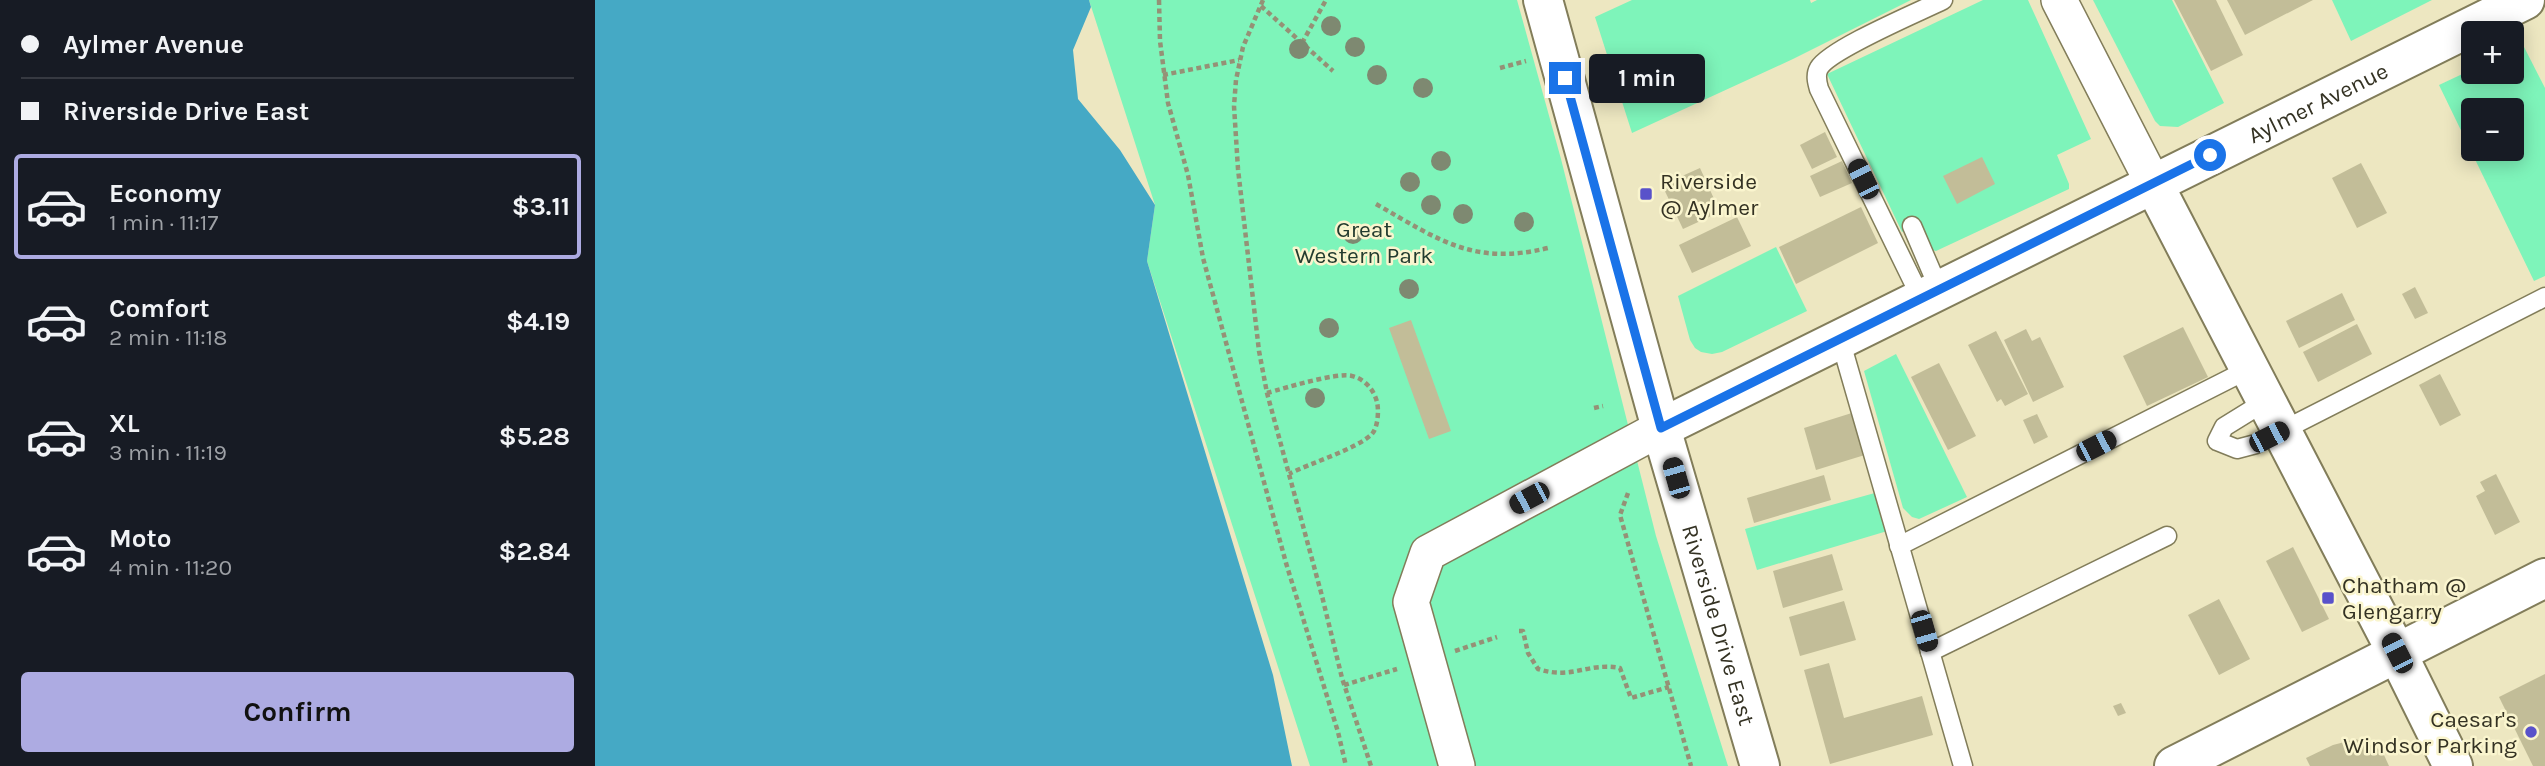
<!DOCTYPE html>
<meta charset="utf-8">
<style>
body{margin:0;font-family:Karla,sans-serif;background:#20242c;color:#f1f3f6;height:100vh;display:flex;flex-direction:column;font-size:26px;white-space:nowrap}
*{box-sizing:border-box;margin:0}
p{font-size:23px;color:#9ea1a6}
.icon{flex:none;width:38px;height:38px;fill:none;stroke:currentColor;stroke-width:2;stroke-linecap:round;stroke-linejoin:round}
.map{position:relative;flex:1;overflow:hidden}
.side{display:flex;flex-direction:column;background:#171b24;width:595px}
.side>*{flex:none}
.top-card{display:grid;align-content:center;height:154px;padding:0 21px;background:#171b24}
.buttons{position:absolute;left:1866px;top:21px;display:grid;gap:14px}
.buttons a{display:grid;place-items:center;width:63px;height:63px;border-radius:7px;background:#171b24;box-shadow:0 4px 18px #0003;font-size:35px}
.end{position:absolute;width:32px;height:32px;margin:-16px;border:9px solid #1a73e8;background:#fff;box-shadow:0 0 0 4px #fff}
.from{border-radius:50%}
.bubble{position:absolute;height:49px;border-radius:7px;background:#171b24;box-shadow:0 4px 18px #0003;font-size:23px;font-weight:700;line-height:49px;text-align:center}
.car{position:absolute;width:21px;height:42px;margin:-21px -10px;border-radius:9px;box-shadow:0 0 5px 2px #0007;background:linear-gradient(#222 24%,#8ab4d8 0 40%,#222 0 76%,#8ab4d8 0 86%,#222 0)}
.top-card b{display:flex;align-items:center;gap:24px;height:66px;font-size:26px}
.top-card b+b{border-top:2px solid #363941}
.top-card i{width:18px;height:18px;background:#f1f3f6}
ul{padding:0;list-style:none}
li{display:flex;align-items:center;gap:21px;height:105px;margin:0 14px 10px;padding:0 7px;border:4px solid transparent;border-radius:7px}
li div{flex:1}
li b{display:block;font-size:26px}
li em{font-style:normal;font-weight:700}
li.active{border-color:#adabe2}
li>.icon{width:63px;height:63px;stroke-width:1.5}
.cta{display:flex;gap:14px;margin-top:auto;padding:14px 21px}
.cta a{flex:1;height:80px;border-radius:7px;background:#adabe2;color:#111;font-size:28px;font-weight:700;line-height:80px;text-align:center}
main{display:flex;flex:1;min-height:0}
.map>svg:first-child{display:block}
.green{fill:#7ef4ba;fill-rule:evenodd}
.water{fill:#45a9c5}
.building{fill:#c2bd98}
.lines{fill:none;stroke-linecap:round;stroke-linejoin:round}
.service-casing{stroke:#827d5a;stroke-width:21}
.minor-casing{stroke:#827d5a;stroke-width:38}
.tertiary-casing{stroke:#827d5a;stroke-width:42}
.secondary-casing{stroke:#827d5a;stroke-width:42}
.path{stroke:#959176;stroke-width:4.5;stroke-dasharray:5 3.5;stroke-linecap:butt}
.service{stroke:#fff;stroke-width:18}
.minor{stroke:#fff;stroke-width:35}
.tertiary{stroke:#fff;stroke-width:38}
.secondary{stroke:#fff;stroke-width:38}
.tree{fill:#7e8971}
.route{stroke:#1a73e8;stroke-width:9}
.poi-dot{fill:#5952ca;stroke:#faf5ce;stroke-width:2.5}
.labels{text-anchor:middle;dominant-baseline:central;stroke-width:5;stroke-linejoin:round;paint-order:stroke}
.street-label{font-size:23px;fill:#343223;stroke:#faf5ce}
.poi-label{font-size:23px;fill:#343223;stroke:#faf5ce;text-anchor:start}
.park-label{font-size:23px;fill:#233c2f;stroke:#faf5ce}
</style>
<main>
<section class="side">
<div class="top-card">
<b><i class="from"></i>Aylmer Avenue</b>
<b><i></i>Riverside Drive East</b>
</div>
<ul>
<li class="active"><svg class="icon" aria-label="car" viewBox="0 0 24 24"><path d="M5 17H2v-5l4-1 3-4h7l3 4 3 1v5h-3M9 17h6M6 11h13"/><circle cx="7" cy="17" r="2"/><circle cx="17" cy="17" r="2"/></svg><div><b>Economy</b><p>1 min · 11:17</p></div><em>$3.11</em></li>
<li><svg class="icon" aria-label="car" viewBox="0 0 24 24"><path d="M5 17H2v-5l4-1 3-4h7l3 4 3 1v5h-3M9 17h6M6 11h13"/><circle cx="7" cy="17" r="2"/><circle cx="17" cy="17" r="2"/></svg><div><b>Comfort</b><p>2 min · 11:18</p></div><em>$4.19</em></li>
<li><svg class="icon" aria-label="car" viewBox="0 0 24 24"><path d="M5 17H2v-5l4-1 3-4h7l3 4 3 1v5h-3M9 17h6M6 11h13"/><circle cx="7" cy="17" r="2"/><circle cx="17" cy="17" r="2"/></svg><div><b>XL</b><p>3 min · 11:19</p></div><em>$5.28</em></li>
<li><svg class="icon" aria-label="car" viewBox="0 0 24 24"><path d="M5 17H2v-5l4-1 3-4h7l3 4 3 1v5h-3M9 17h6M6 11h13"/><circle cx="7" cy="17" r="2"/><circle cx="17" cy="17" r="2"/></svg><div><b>Moto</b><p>4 min · 11:20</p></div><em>$2.84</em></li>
</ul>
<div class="cta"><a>Confirm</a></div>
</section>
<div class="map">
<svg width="1950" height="766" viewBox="0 0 1950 766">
<rect width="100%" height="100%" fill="#ede7c1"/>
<g class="green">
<polygon points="494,0 922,0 966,159 1061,536 1133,766 715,766 552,261 560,205"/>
<polygon points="1037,0 1215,0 1216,3 1222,0 1316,0 1198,59 1037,133 1000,17"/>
<polygon points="1388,0 1433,0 1496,139 1462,155 1474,184 1474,189 1341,251 1337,250 1325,222 1307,232 1232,74"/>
<polygon points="1498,0 1577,0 1629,103 1583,127 1565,126 1560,121"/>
<polygon points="1737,0 1837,0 1756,41"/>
<path d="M1928 45 1950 88V276L1939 281 1844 85 1878 69V72H1916V51ZM1878 110H1916V149H1878Z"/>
<polygon points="1181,247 1212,311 1127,352 1117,354 1106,352 1100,348 1095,340 1083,296"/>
<polygon points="1301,354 1372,497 1324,519 1317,517 1308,508 1269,371"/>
<polygon points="1287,491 1299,529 1162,570 1150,529"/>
</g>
<polygon class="water" points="0,0 494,0 496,7 478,50 483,99 525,150 560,205 552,261 678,675 697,766 0,766"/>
<g class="building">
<polygon points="1579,0 1621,0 1648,55 1616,71"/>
<polygon points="1632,0 1718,0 1650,35"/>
<polygon points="1230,132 1242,157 1217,169 1205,145"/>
<polygon points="1387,157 1400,184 1362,204 1348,176"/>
<polygon points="1247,161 1257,183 1225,197 1215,176"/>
<polygon points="1766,163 1792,213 1762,228 1737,178"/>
<polygon points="1105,168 1125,212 1088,229 1067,185"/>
<polygon points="1266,207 1283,243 1201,284 1184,247"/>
<polygon points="1142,217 1156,246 1097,273 1084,245"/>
<polygon points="1820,287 1833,313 1820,319 1807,294"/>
<polygon points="1747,293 1760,320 1704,348 1691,321"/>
<polygon points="816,320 856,431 834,439 794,328"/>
<polygon points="1762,324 1777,354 1723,382 1708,352"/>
<polygon points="1588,327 1613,377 1552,406 1528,356"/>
<polygon points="1431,329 1437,341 1445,337 1469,387 1438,402 1409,340"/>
<polygon points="1401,331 1433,394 1410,406 1406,399 1402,402 1373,345"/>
<polygon points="1344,363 1381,436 1353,450 1316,377"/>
<polygon points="1845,374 1866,415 1845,426 1824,385"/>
<polygon points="1260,412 1273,454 1221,470 1209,428"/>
<polygon points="1442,414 1453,437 1439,444 1428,420"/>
<polygon points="1901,474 1925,522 1900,535 1881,496 1890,491 1885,482"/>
<polygon points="1229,475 1236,500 1159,523 1152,498"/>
<polygon points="1698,547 1734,619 1707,632 1671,561"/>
<polygon points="1237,554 1248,590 1188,608 1178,571"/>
<polygon points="1624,599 1655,659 1624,675 1593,615"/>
<polygon points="1249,601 1261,640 1205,656 1194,617"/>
<polygon points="1234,663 1249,718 1327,696 1338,735 1235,764 1209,670"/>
<polygon points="1950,674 1950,766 1938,766 1904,697"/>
<polygon points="1526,703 1531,713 1523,716 1518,706"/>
<polygon points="1761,739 1781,747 1789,755 1794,766 1715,766 1711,758 1738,745"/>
</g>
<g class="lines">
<g class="service-casing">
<g id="service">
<polyline points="1317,226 1344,289"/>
<path d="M1326 298 1224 89C1222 82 1220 75 1224 68 1235 49 1324 12 1348 0"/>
<polyline points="1245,339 1368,766"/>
<polyline points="1671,401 1629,427 1622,441 1642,449 1661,444 1950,297"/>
<polyline points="1304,546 1654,369"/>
<polyline points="1335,652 1572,536"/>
</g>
</g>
<g class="minor-casing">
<g id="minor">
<polyline points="1464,0 1558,183"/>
<polyline points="862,766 816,602 833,553 1066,428"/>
</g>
</g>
<g class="tertiary-casing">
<polyline id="tertiary" points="1558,183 1802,653 1858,766"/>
</g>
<g class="secondary-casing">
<g id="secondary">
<path id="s1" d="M948 0 1066 428 1165 766"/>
<path id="s2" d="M1066 428 1930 0"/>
<polyline points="1579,766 1950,578"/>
</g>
</g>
<g class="path">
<polyline points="564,0 565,41 573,103 593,175 608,258 691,563 743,732 751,766"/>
<polyline points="668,0 648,47 641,80 639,106 643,169 664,351 672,393 727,596 747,678 776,766"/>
<polyline points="666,6 738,71"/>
<polyline points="707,43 731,0"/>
<polyline points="905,68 931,61"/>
<polyline points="568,75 644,60"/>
<path d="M781 204C844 240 878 266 953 248"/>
<path d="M672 393C690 388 742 372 757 376 770 379 779 390 782 402 784 411 783 427 777 434 762 449 715 463 694 474"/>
<polyline points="999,408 1008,406"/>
<polyline points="1033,493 1025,515 1096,766"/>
<path d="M924 631H928L933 653 943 669C977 680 993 662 1025 668L1036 698 1074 687"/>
<polyline points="860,651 902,637"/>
<polyline points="749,685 802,669"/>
</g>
<use href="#service" class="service"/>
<use href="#minor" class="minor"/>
<use href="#tertiary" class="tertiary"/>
<use href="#secondary" class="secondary"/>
</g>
<g class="tree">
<circle cx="736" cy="26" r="10"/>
<circle cx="760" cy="47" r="10"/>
<circle cx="704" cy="49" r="10"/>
<circle cx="782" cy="75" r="10"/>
<circle cx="828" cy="88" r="10"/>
<circle cx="846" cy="161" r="10"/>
<circle cx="815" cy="182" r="10"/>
<circle cx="836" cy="205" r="10"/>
<circle cx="868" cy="214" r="10"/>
<circle cx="929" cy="222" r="10"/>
<circle cx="758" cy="234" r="10"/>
<circle cx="814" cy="289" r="10"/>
<circle cx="734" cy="328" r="10"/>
<circle cx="720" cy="398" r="10"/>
</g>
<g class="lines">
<polyline class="route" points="970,78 1066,428 1615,155"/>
</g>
<g class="poi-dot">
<rect x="1044" y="187" width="14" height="14" rx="3.5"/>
<rect x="1726" y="591" width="14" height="14" rx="3.5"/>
<circle cx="1936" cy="732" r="7"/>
</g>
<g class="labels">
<g class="street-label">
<text stroke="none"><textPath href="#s2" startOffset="733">Aylmer Avenue</textPath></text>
<text stroke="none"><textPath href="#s1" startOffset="649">Riverside Drive East</textPath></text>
</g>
<g class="poi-label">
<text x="1065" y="181">Riverside<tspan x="1065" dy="26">@ Aylmer</tspan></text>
<text x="1747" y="585">Chatham @<tspan x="1747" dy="26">Glengarry</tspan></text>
<text x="1922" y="719" text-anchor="end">Caesar's<tspan x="1922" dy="26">Windsor Parking</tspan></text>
</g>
<g class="park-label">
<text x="769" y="229">Great<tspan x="769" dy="26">Western Park</tspan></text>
</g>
</g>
</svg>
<div class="buttons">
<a>+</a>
<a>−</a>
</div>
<i class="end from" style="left:1615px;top:155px"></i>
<i class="end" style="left:970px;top:78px"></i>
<div class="bubble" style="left:994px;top:54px;width:116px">1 min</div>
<i class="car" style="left:1268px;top:179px;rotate:334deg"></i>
<i class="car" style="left:1674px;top:437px;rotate:63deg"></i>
<i class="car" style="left:1501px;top:446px;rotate:63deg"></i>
<i class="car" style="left:1081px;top:478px;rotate:344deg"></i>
<i class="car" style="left:934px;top:498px;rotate:242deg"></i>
<i class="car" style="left:1329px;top:631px;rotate:164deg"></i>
<i class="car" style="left:1802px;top:653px;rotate:333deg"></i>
</div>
</main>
